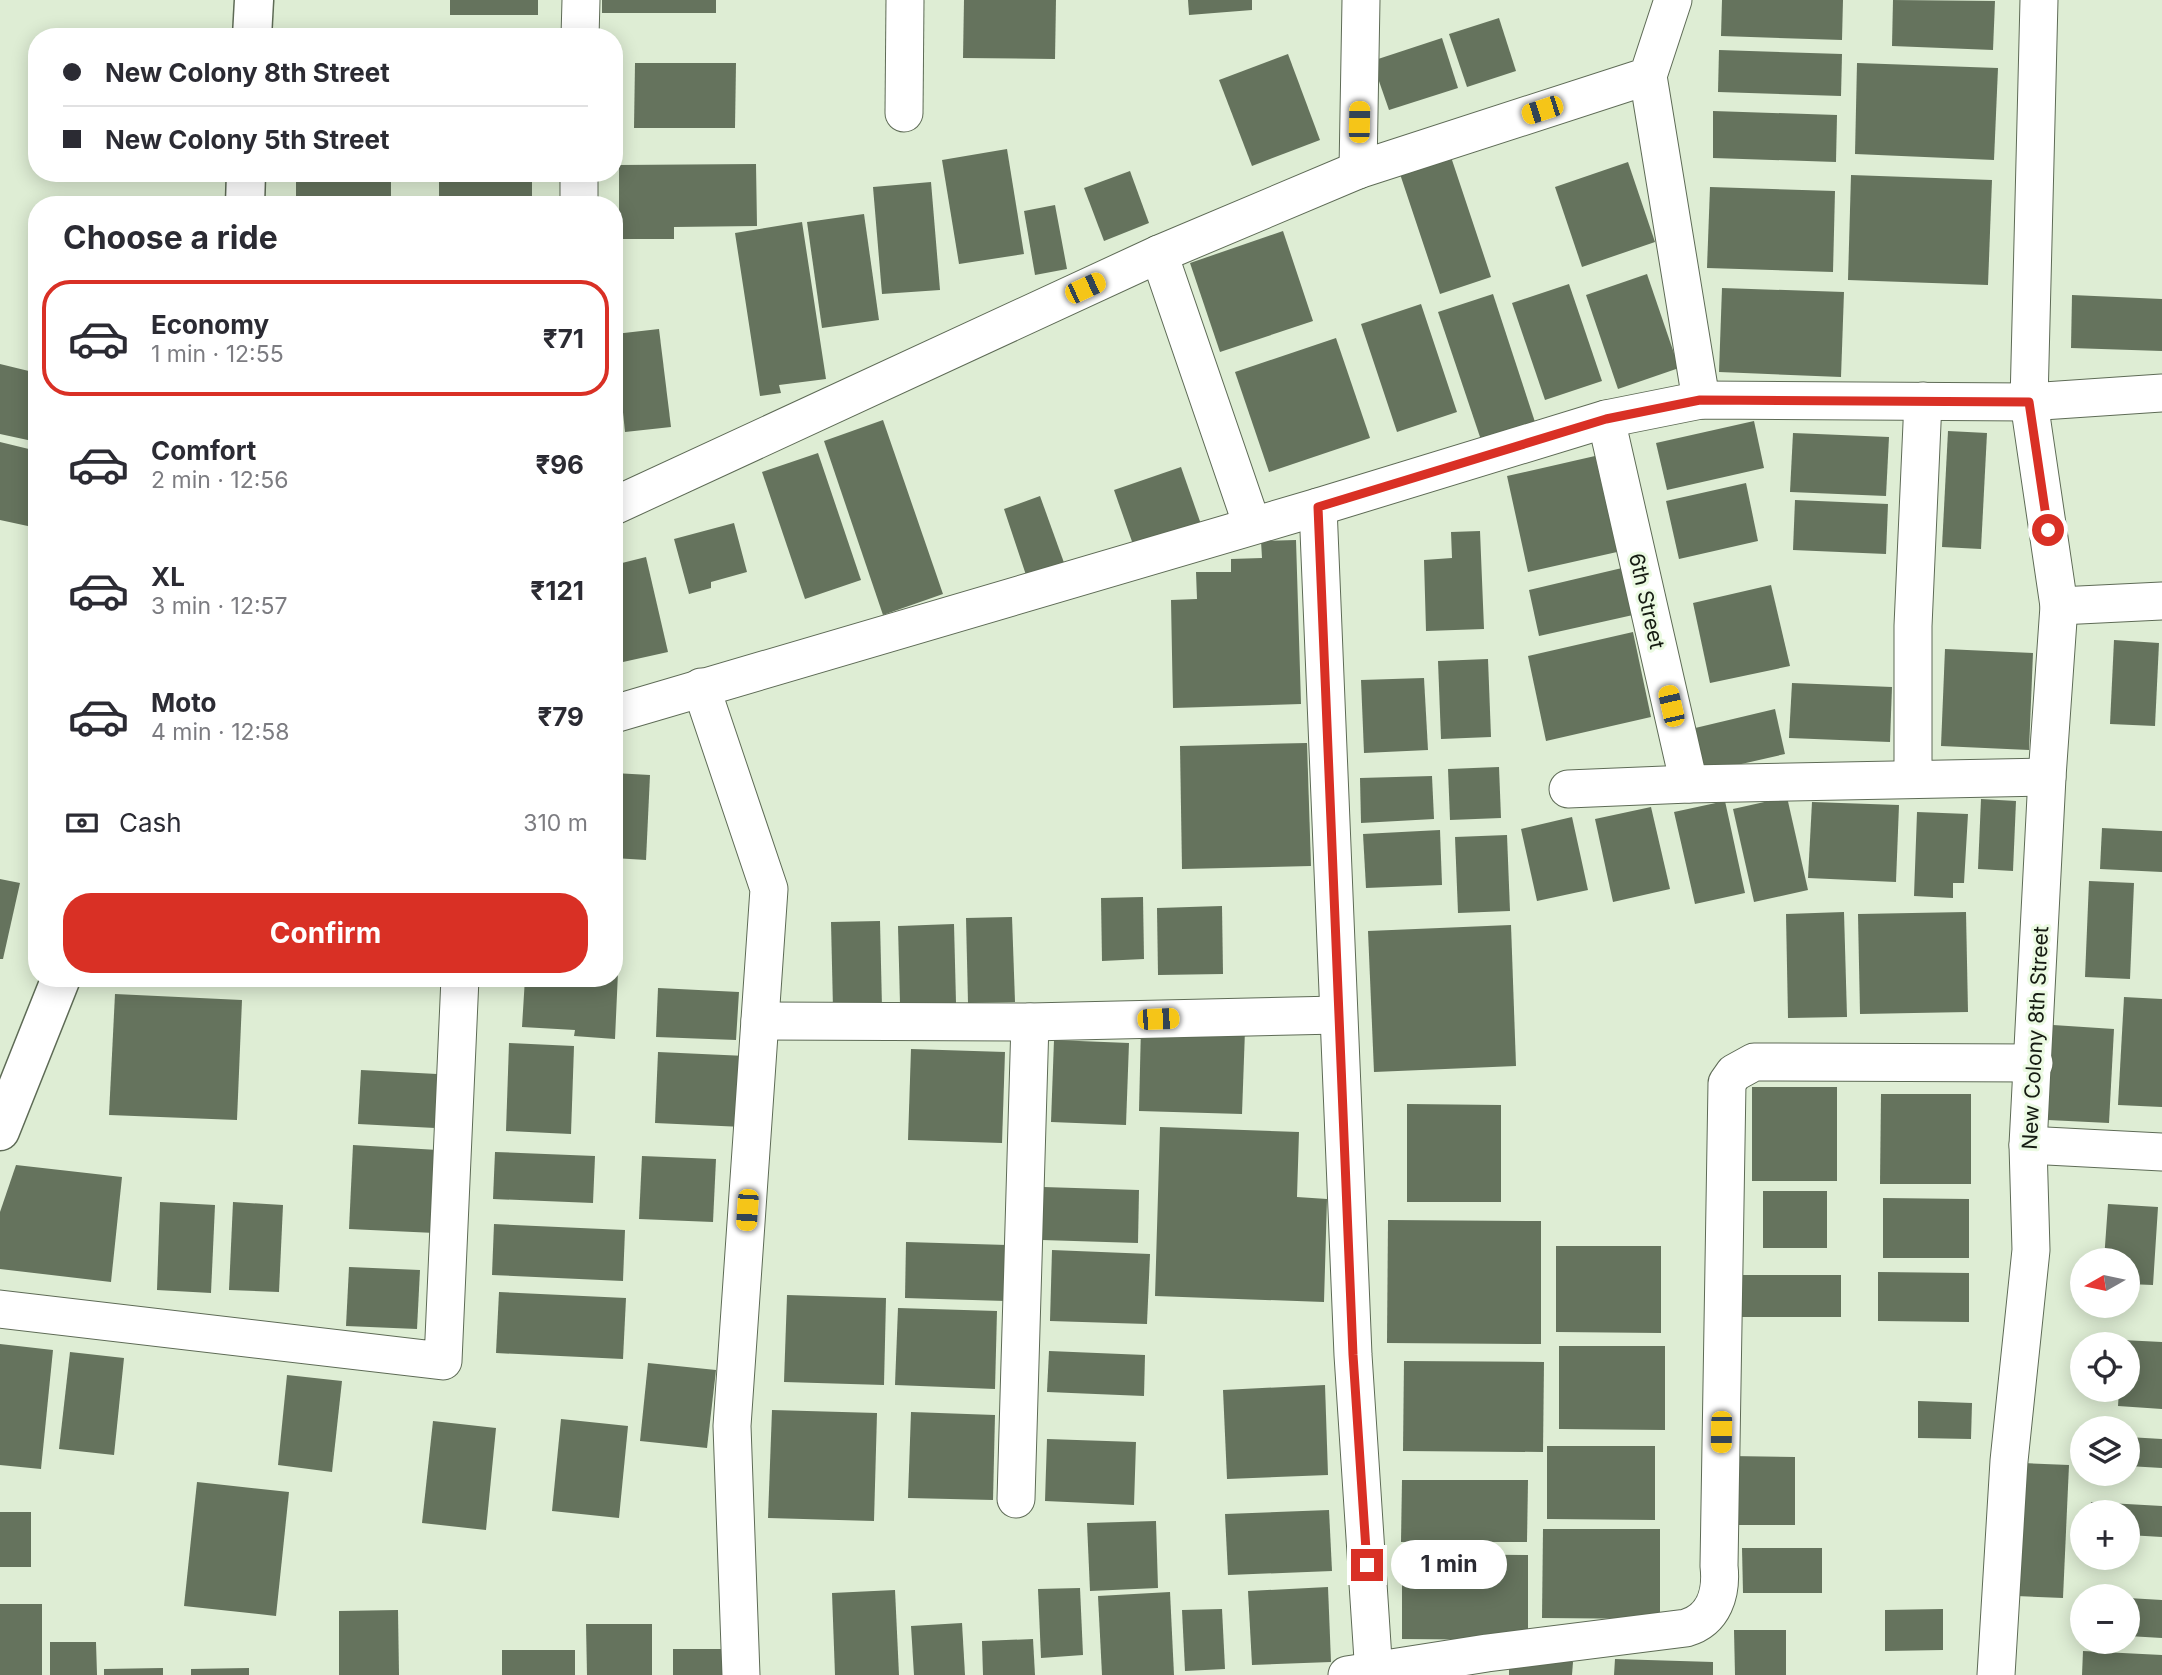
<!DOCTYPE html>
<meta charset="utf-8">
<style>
body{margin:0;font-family:Inter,sans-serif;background:#f7f7f7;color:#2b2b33;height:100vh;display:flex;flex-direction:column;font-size:26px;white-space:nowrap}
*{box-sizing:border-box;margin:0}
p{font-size:23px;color:#7c7c81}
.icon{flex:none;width:38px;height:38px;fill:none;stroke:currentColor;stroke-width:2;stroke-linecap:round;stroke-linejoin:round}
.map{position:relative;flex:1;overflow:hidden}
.details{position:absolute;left:28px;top:196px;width:595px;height:791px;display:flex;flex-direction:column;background:#fff;border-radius:28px;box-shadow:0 4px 18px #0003}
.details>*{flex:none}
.hud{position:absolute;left:28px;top:28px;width:595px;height:154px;border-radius:28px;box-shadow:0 4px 18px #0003;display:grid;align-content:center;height:154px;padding:0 35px;background:#fff}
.needle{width:46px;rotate:261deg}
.controls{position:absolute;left:2070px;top:1248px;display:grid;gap:14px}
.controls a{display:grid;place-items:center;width:70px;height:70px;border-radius:50%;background:#fff;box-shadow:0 4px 18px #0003;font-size:35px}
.end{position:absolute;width:32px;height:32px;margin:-16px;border:9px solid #d93025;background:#fff;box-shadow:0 0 0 4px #fff}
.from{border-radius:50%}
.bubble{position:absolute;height:49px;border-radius:24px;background:#fff;box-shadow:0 4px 18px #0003;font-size:23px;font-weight:700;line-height:49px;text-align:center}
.car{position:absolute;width:21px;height:42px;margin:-21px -10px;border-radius:9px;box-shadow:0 0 5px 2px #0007;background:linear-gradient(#f5c518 24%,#345 0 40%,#f5c518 0 76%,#345 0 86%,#f5c518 0)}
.hud b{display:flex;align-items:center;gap:24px;height:66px;font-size:26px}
.hud b+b{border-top:2px solid #e1e1e2}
.hud i{width:18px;height:18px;background:#2b2b33}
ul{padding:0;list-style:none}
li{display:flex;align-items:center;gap:21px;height:116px;margin:0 14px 10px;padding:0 21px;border:4px solid transparent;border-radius:28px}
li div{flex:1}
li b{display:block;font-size:26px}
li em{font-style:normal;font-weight:700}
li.active{border-color:#d93025}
li>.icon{width:63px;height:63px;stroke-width:1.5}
h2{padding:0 35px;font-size:32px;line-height:84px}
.pay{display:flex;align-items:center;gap:18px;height:77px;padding:0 35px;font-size:26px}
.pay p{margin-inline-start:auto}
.button{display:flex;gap:14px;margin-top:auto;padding:14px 35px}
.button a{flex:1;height:80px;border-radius:28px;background:#d93025;color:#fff;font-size:28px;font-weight:700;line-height:80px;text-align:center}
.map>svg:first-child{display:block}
.building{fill:#65735d}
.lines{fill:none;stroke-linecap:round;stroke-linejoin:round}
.minor-casing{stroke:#5e6b56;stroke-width:39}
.tertiary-casing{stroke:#5e6b56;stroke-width:41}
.minor{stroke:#fff;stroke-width:37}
.tertiary{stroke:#fff;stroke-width:38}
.route{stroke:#d93025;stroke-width:9}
.labels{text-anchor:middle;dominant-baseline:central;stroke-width:6;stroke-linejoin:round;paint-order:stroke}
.street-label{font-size:21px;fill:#151b12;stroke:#ebfae2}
</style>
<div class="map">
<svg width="2162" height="1675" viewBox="0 0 2162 1675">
<rect width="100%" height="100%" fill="#deedd4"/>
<g class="building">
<rect x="450" y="0" width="88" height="15"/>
<rect x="602" y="0" width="114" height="13"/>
<polygon points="964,0 1056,0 1055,59 963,58"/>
<polygon points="1188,0 1252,0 1252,10 1189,15"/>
<polygon points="1722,0 1843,0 1842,40 1721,36"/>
<polygon points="1893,0 1995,1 1993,50 1892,46"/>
<polygon points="1499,18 1516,71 1467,87 1449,34"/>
<polygon points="1442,38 1458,88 1389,110 1372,61"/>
<polygon points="1719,50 1842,54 1841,96 1718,92"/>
<polygon points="1288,54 1320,140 1252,166 1219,80"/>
<polygon points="635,63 736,63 735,128 634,128"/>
<polygon points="1857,63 1998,68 1994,160 1855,154"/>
<polygon points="1713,111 1837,115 1836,162 1713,158"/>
<polygon points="1007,149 1024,254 959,264 942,160"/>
<polygon points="1450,154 1491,277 1440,294 1399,171"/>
<polygon points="1628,162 1655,242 1582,267 1555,187"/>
<polygon points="756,164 757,226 674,227 674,239 619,239 619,165"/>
<polygon points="1130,171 1149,223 1104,241 1084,188"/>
<rect x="296" y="173" width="95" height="32"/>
<polygon points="1851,175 1992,180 1988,285 1848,280"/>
<rect x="439" y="177" width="93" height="28"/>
<polygon points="931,182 940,290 882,294 873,187"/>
<polygon points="1710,187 1835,191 1833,272 1707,268"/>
<polygon points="1055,205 1067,269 1035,275 1024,211"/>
<polygon points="864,214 879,320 822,328 807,222"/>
<polygon points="802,222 826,379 779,385 781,393 760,396 735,233"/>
<polygon points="1283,231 1313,321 1220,352 1190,263"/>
<polygon points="1647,274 1679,368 1618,389 1586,295"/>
<polygon points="1569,284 1602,381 1545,400 1512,303"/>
<polygon points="1722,288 1844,292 1841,377 1719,372"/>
<polygon points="1493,294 1535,422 1481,440 1438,312"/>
<polygon points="2072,295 2162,299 2162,351 2071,348"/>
<polygon points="1421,304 1457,412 1397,432 1361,324"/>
<polygon points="659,329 671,427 625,432 615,334"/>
<polygon points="1336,338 1370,438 1269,472 1235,372"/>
<polygon points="0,364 37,373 37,442 0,434"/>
<polygon points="883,420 943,594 883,615 824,441"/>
<polygon points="1754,421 1764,468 1667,490 1656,443"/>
<polygon points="1948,431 1987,433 1981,549 1942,547"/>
<polygon points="1793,433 1889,437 1886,496 1790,492"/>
<polygon points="0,442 37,451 37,528 0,520"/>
<polygon points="818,453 861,580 805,599 762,472"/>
<polygon points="1595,456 1617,552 1528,572 1507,476"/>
<polygon points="1181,467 1203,530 1136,553 1114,490"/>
<polygon points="1746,483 1758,541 1679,559 1666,501"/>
<polygon points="1040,496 1067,571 1029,584 1004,509"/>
<polygon points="1795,500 1888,504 1886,554 1793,550"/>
<polygon points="734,523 747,572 711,582 711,588 689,594 674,539"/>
<polygon points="1480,531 1484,629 1426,631 1424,560 1452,558 1451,532"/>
<polygon points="1296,540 1301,704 1173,708 1171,600 1197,599 1196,572 1231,572 1231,559 1262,558 1261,541"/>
<polygon points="646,557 668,652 614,664 614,565"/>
<polygon points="1622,568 1633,615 1539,636 1529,590"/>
<polygon points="1771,585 1790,666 1710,683 1693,603"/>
<polygon points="1633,632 1651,717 1546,741 1528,656"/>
<polygon points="2114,640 2159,643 2155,726 2110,724"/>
<polygon points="1945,649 2033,653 2029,750 1941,746"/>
<polygon points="1488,659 1491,737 1441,739 1438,661"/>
<polygon points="1424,678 1428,750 1364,753 1361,680"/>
<polygon points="1792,683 1892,687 1890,742 1789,738"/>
<polygon points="1775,709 1785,754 1702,773 1691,729"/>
<polygon points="1307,743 1311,866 1182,869 1180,746"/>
<polygon points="1499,767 1501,818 1450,820 1448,769"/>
<polygon points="614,773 650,775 646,860 614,858"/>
<polygon points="1432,776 1434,819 1361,823 1360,778"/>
<polygon points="1787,797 1808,890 1754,902 1733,809"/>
<polygon points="1981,799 2016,801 2013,871 1978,869"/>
<polygon points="1725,801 1745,893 1695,904 1674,812"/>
<polygon points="1812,802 1899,805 1896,882 1808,878"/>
<polygon points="1651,807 1670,889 1613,902 1595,819"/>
<polygon points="1917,812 1968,814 1964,883 1953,883 1953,898 1914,896"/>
<polygon points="1572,817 1588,890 1537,901 1521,829"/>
<polygon points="2102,828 2162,831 2162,872 2100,869"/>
<polygon points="1440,830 1442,885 1366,888 1363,834"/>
<polygon points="1507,835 1510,911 1458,913 1455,837"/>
<polygon points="0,879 20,883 3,959 0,959"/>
<polygon points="2089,881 2134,883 2130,979 2085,977"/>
<polygon points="1143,897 1144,959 1102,961 1101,898"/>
<polygon points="1222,906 1223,974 1158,975 1157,908"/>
<polygon points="1844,912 1847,1017 1788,1018 1786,914"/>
<polygon points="1966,912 1968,1012 1860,1014 1858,914"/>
<polygon points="1012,917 1015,1002 968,1003 966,918"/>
<polygon points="880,921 882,1008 833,1009 831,922"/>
<polygon points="954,924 956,1003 900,1004 898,926"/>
<polygon points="1511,925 1516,1066 1374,1072 1368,931"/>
<polygon points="614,972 618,972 615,1039 574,1036 575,1030 522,1027 525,978 614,978"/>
<polygon points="658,988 739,992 736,1040 656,1037"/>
<polygon points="115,994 242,1000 237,1120 109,1115"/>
<polygon points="2124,997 2162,999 2162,1107 2118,1105"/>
<polygon points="2053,1025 2114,1029 2109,1123 2048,1120"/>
<polygon points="1141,1026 1245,1030 1242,1114 1139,1111"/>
<polygon points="1054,1040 1129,1043 1126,1125 1051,1122"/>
<polygon points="509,1043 574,1046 571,1134 506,1131"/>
<polygon points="911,1049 1005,1052 1002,1143 908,1140"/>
<polygon points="658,1052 746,1056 743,1127 655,1123"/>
<polygon points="361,1070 437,1074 435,1128 358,1124"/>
<rect x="1752" y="1087" width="85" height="94"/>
<polygon points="1881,1094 1971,1094 1971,1184 1880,1184"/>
<polygon points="1407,1104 1501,1105 1501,1202 1407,1202"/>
<polygon points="1160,1127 1299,1132 1297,1197 1327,1199 1324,1302 1155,1296"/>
<polygon points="353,1145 438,1150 435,1233 349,1229"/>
<polygon points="495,1152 595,1156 593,1203 493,1199"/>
<polygon points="642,1156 716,1159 713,1222 639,1219"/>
<polygon points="16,1165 122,1177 111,1282 0,1269 0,1212"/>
<polygon points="1043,1187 1139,1190 1138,1243 1042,1240"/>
<rect x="1763" y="1191" width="64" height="57"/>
<polygon points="1883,1198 1969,1199 1969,1258 1883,1258"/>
<polygon points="160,1202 215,1205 211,1293 157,1290"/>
<polygon points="233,1202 283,1205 279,1292 229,1290"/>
<polygon points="2108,1204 2158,1207 2153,1285 2128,1284 2128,1260 2104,1260"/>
<polygon points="1388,1220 1541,1221 1541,1344 1387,1343"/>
<polygon points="494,1224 625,1230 623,1281 492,1275"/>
<polygon points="906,1242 1007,1245 1006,1301 905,1298"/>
<polygon points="1556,1246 1661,1246 1661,1333 1556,1332"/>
<polygon points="1052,1250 1150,1254 1147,1324 1050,1321"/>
<polygon points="349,1267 420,1270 417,1329 346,1326"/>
<polygon points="1878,1272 1969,1273 1969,1322 1878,1321"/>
<polygon points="1737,1275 1841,1275 1841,1317 1736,1317"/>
<polygon points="499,1292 626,1298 623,1359 496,1353"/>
<polygon points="787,1295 886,1298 884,1385 784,1382"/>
<polygon points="898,1308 997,1311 995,1389 895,1385"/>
<polygon points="2122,1340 2162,1342 2162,1409 2118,1406 2119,1390 2128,1390 2128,1344 2121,1344"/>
<polygon points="0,1344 53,1350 41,1469 0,1465"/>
<polygon points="1559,1346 1665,1346 1665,1430 1559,1429"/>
<polygon points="1049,1351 1145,1355 1144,1396 1047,1392"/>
<polygon points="70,1352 124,1358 114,1455 59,1449"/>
<polygon points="1404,1361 1544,1362 1543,1452 1403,1451"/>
<polygon points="648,1363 716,1370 707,1448 640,1441"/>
<polygon points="287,1375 342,1381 332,1472 278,1465"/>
<polygon points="1325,1385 1328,1475 1227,1479 1223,1390"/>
<polygon points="1918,1401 1972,1403 1971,1439 1918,1438"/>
<polygon points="772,1410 877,1413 874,1521 768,1518"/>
<polygon points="911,1412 995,1415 993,1500 908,1498"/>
<polygon points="561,1419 628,1426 619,1518 552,1511"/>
<polygon points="433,1421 496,1428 486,1530 422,1523"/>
<polygon points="2128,1437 2162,1439 2162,1468 2128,1466"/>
<polygon points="1047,1439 1136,1442 1134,1505 1045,1501"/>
<polygon points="1547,1446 1655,1446 1655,1520 1547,1519"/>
<polygon points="1730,1456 1795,1457 1795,1525 1729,1525"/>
<polygon points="2023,1463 2069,1465 2063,1598 2016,1596"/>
<polygon points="1402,1480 1528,1480 1527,1542 1401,1542"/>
<polygon points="197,1482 289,1492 276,1616 184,1606"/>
<polygon points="2091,1502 2162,1506 2162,1537 2128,1535 2128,1512 2090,1512"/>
<polygon points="1329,1510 1332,1571 1228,1575 1225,1514"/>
<rect x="0" y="1512" width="31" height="55"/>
<polygon points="1156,1521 1158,1588 1090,1591 1087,1523"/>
<polygon points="1543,1529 1660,1529 1660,1619 1542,1618"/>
<polygon points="1742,1548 1822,1548 1822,1593 1743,1593"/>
<polygon points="1402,1554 1528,1555 1528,1640 1402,1639"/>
<polygon points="1328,1587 1331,1662 1252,1665 1248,1591"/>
<polygon points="1080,1588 1083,1655 1041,1658 1038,1589"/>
<polygon points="895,1590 899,1675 835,1675 832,1593"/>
<polygon points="1170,1592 1174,1675 1102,1675 1098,1596"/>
<polygon points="2128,1598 2162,1600 2162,1638 2128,1636"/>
<rect x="0" y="1604" width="42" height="71"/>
<polygon points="1222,1609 1225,1669 1185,1671 1182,1610"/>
<polygon points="1943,1609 1943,1650 1885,1651 1885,1610"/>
<polygon points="398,1610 399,1675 339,1675 339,1611"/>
<polygon points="962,1623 965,1675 914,1675 911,1626"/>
<polygon points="586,1624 652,1624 652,1675 587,1675"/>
<polygon points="1734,1630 1786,1630 1786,1675 1735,1675"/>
<polygon points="1033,1639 1035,1675 983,1675 982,1641"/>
<polygon points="50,1642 96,1642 97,1675 50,1675"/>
<rect x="673" y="1649" width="49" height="26"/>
<rect x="502" y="1650" width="73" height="25"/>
<polygon points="2083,1651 2162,1655 2162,1675 2082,1675"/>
<polygon points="1615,1659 1713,1662 1713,1675 1614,1675"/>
<polygon points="1509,1660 1573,1662 1572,1675 1509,1675"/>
<polygon points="163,1668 163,1675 104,1675 104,1669"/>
<polygon points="249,1668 249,1675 191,1675 191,1669"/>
</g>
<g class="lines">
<g class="minor-casing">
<g id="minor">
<polyline points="580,37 581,0"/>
<polyline points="1648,76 1701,400"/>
<polyline points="904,113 905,0"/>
<polyline points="1358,170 1361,0"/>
<polyline points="579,173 579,205"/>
<polyline points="1159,254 1252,525"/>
<polyline points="1606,419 1689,784 2047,777"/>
<polyline points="614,506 1159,254 1358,170 1648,76 1673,0"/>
<polyline points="1318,507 1353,1355 1374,1675"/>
<polyline points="2059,606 2162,601"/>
<polyline points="701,687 769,889 732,1426 741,1675"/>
<polyline points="614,714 1318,507 1606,419 1701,400 2029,402 2162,393"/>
<polyline points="1913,778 1913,626 1923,401"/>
<polyline points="1568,789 1689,784"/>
<polyline points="760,1021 1030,1022 1338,1015"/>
<polyline points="2028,1145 2162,1152"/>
<polyline points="0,1309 443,1361 460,978"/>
<polyline points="1016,1499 1030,1022"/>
<path d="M1347 1675 1487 1653 1686 1628C1714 1620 1722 1593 1719 1566L1727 1083 1734 1073 1754 1062 2034 1063"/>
<polyline points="1996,1675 2009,1461 2031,1250 2028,1145 2047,777 2059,606 2029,402 2039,0"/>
</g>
</g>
<g class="tertiary-casing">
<g id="tertiary">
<polyline points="252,37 254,0"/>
<polyline points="245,205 246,173"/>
<polyline points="0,1131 61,978"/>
</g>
</g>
<use href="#minor" class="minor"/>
<use href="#tertiary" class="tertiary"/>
</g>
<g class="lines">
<polyline class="route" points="1367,1565 1353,1355 1318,507 1606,419 1700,400 2029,402 2048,530"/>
</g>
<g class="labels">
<g class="street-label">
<text transform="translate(1647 601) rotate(77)">6th Street</text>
<text transform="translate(2035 1038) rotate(-87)">New Colony 8th Street</text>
</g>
</g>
</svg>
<div class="controls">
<a><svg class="needle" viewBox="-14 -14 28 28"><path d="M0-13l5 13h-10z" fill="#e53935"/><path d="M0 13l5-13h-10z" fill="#7c7c81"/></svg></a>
<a><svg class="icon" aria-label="locate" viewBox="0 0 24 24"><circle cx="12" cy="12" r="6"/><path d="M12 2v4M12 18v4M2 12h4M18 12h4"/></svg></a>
<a><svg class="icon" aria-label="layers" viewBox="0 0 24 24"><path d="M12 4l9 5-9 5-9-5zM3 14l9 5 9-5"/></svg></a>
<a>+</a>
<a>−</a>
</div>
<i class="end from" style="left:2048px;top:530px"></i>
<i class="end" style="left:1367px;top:1565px"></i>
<div class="bubble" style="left:1391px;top:1540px;width:116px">1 min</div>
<i class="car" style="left:1542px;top:110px;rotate:252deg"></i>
<i class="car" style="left:1359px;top:122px;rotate:1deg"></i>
<i class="car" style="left:1085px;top:288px;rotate:65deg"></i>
<i class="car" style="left:1671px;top:706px;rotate:347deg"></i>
<i class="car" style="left:1158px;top:1019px;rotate:88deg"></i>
<i class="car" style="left:747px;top:1210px;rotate:184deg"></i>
<i class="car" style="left:1721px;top:1432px;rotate:181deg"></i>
<div class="hud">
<b><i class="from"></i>New Colony 8th Street</b>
<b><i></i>New Colony 5th Street</b>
</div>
<section class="details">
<h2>Choose a ride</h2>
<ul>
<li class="active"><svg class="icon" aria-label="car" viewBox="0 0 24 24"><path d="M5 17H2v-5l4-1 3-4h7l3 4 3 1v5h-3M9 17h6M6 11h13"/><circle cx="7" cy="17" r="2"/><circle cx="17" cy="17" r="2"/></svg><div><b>Economy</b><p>1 min · 12:55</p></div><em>₹71</em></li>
<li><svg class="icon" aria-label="car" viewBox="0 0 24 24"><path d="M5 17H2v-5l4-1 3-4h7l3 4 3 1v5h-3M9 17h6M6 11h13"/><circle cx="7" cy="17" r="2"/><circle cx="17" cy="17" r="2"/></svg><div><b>Comfort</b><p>2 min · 12:56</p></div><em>₹96</em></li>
<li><svg class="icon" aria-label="car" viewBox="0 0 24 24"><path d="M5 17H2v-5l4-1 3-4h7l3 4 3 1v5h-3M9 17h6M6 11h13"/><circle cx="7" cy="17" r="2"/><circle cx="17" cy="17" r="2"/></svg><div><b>XL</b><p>3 min · 12:57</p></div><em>₹121</em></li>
<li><svg class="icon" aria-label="car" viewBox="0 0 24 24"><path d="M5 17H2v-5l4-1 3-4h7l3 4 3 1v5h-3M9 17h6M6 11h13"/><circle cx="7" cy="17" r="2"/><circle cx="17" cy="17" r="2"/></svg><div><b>Moto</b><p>4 min · 12:58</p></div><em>₹79</em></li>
</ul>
<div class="pay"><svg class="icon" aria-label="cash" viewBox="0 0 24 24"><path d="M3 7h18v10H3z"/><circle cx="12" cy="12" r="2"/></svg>Cash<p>310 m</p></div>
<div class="button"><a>Confirm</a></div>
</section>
</div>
